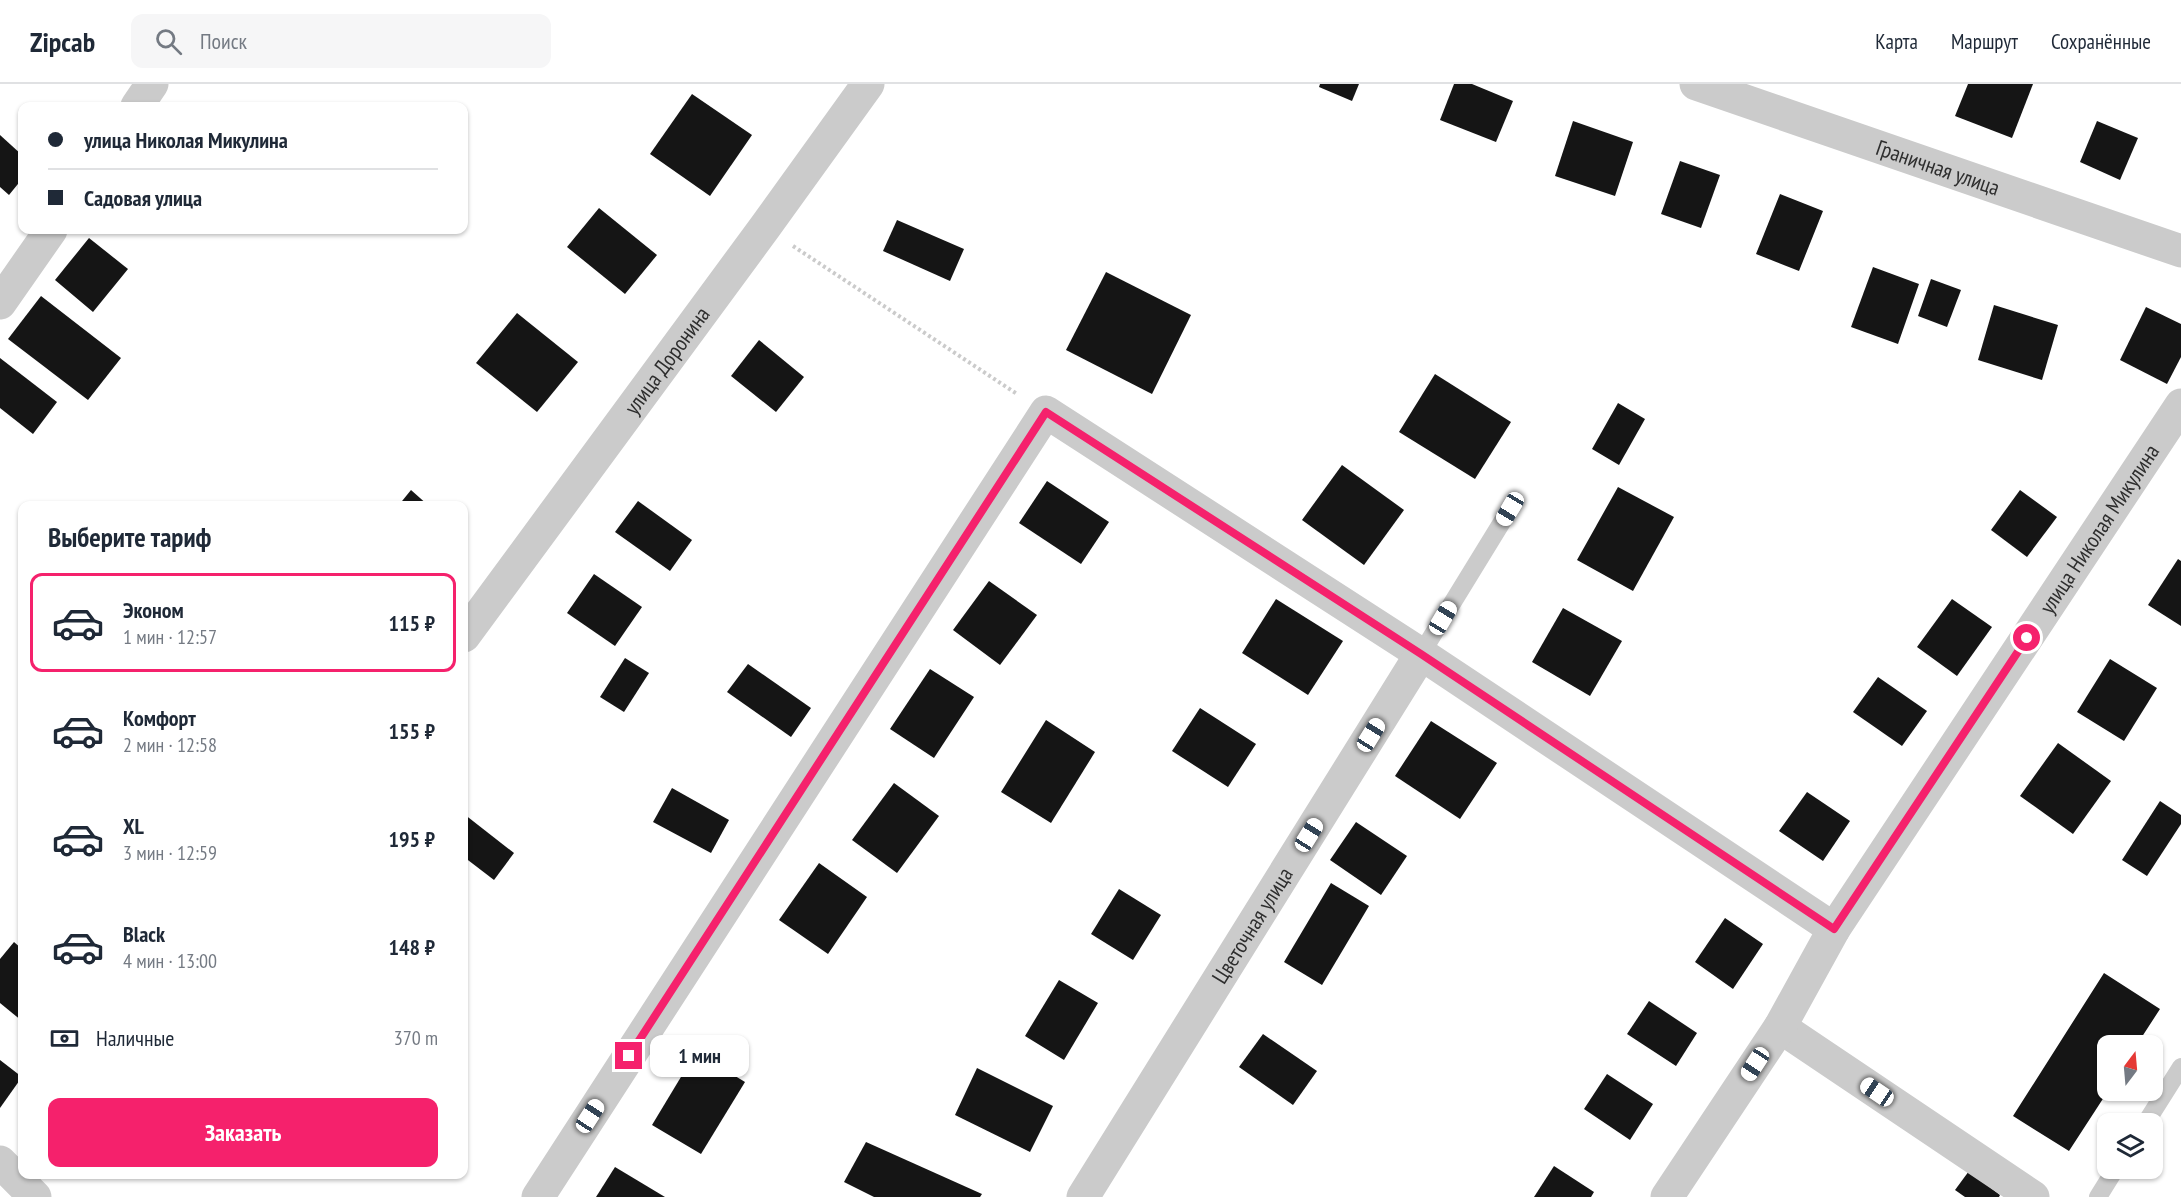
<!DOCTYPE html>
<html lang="ru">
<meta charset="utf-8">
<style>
body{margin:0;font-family:"PT Sans Narrow",sans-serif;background:#f6f6f7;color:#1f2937;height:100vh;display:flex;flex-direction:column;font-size:22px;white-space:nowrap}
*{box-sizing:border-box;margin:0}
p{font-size:20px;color:#747a83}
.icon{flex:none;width:33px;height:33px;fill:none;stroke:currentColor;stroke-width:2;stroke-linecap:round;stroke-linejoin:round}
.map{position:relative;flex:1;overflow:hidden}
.details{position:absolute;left:18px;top:417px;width:450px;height:678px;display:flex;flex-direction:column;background:#fff;border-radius:12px;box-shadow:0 2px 4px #0004}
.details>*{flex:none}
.hud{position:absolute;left:18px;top:18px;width:450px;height:132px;border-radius:12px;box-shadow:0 2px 4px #0004;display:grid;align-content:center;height:132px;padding:0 30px;background:#fff}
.needle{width:39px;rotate:16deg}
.fabs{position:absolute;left:2097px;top:951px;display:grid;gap:12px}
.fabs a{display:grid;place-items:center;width:66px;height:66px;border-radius:12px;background:#fff;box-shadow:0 2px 4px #0004;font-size:30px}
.end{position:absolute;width:27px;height:27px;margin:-14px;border:8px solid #f5216c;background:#fff;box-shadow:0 0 0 3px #fff}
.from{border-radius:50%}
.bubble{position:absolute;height:42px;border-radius:12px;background:#fff;box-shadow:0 2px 4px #0004;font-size:20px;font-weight:800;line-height:42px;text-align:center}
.car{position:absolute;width:18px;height:36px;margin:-18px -9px;border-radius:8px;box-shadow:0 0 4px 2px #0007;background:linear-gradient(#fff 24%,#345 0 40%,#fff 0 76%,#345 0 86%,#fff 0)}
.hud b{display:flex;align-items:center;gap:21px;height:57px;font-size:22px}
.hud b+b{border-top:2px solid #e0e1e3}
.hud i{width:15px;height:15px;background:#1f2937}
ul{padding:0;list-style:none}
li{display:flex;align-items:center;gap:18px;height:99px;margin:0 12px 9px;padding:0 18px;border:3px solid transparent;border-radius:12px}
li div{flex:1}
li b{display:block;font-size:22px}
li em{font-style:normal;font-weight:800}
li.current{border-color:#f5216c}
li>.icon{width:54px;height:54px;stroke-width:1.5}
h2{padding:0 30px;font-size:27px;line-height:72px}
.pay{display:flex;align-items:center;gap:15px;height:66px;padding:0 30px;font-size:22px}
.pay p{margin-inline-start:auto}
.button{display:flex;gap:12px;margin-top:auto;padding:12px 30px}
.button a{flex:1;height:69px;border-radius:12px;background:#f5216c;color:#fff;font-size:24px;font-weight:800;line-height:69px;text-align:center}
header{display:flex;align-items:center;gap:36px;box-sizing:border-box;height:84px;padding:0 30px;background:#fff;border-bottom:2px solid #e0e1e3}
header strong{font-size:28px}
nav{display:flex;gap:33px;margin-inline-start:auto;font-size:21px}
.search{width:420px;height:54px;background:#f6f6f7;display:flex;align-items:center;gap:15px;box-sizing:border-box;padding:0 21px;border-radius:12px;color:#747a83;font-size:22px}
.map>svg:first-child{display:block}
.building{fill:#151515}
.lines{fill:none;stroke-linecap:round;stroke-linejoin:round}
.path{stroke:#cbcbcb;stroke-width:4;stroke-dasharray:3 3;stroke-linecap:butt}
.service{stroke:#cbcbcb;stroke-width:18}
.minor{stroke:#cbcbcb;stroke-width:33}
.route{stroke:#f5216c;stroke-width:8}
.labels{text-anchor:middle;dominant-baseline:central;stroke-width:6;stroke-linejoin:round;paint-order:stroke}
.street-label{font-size:22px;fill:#2e2e2e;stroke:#fff}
</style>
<header>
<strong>Zipcab</strong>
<div class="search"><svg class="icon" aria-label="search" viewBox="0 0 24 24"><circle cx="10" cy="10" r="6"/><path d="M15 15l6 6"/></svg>Поиск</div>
<nav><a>Карта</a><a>Маршрут</a><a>Сохранённые</a></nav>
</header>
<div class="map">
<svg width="2181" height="1113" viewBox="0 0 2181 1113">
<rect width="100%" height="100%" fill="#fff"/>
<g class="building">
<polygon points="1320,0 1359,0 1352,17 1319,3"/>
<polygon points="1454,0 1472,0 1513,17 1496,58 1440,36"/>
<polygon points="1968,0 2033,0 2012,54 1955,32"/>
<polygon points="692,10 752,51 710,112 650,70"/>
<polygon points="1573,37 1633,58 1615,112 1555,92"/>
<polygon points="2097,37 2138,54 2120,96 2080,78"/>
<polygon points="0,51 22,71 22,95 9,111 0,103"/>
<polygon points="1680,77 1720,91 1701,144 1661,130"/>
<polygon points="1780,110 1823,127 1799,187 1756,170"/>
<polygon points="599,124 657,171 625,210 567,163"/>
<polygon points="897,136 964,165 950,197 883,167"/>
<polygon points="89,154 128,185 93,228 55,196"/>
<polygon points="1873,183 1919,200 1898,260 1851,243"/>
<polygon points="1106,188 1191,231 1152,310 1066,266"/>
<polygon points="1931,195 1961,206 1947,243 1918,232"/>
<polygon points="41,212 121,274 88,316 8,255"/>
<polygon points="1994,221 2058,241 2042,296 1978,276"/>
<polygon points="2146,223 2181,240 2181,273 2167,300 2120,276"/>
<polygon points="517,229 578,278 537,328 476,279"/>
<polygon points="759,256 804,293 776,328 731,292"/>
<polygon points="0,274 57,318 33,350 0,324"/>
<polygon points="1435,290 1511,338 1475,395 1399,348"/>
<polygon points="1618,319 1645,335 1619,381 1592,365"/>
<polygon points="1342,381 1404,426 1364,481 1302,436"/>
<polygon points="1047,397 1109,438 1081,480 1019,439"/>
<polygon points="1618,403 1674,433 1633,507 1577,476"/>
<polygon points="411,406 429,422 398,422"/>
<polygon points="2020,406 2057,433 2027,473 1991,446"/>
<polygon points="638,417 692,456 670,487 615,448"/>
<polygon points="2178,475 2181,477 2181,542 2148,521"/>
<polygon points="594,490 642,523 615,562 567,529"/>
<polygon points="989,497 1037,531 1000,581 953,546"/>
<polygon points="1276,515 1343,557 1308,611 1242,569"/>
<polygon points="1952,515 1992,543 1957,592 1917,563"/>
<polygon points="1563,524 1622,557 1590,612 1532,578"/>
<polygon points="625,574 649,589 624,628 600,613"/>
<polygon points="2110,575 2157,604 2124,657 2077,628"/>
<polygon points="748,580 811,624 791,653 727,608"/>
<polygon points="930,585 974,613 934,674 890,645"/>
<polygon points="1878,593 1927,627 1902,662 1853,628"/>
<polygon points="1200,624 1256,660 1228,703 1172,667"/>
<polygon points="1046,636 1095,668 1051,739 1001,708"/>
<polygon points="1431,637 1497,679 1460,735 1395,692"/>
<polygon points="2058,659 2111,697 2073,750 2020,712"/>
<polygon points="894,699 939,732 897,789 852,756"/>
<polygon points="672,704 729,736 711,769 653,738"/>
<polygon points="1807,708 1850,737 1823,777 1779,747"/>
<polygon points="2160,717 2181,731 2181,740 2147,792 2122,776"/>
<polygon points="464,730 514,769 494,796 464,773"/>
<polygon points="1356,738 1407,772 1381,811 1330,776"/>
<polygon points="819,779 867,813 828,870 779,836"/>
<polygon points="1331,799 1369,822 1322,901 1284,878"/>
<polygon points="1119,805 1161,831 1133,876 1091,850"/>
<polygon points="1725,834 1763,860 1733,905 1695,878"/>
<polygon points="14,858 22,865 22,937 0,919 0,875"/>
<polygon points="2104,889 2160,925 2136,962 2108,962 2108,1007 2069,1067 2013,1032"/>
<polygon points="1059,896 1098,919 1064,976 1025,952"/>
<polygon points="1649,917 1697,949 1676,982 1627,950"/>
<polygon points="1263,950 1317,987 1293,1021 1239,983"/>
<polygon points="696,968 745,998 701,1070 652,1041"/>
<polygon points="0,976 22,993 0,1024"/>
<polygon points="977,984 1053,1022 1030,1068 955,1031"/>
<polygon points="1607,990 1653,1020 1630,1056 1584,1025"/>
<polygon points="866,1058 982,1110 980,1113 874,1113 844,1098"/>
<polygon points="1554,1082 1594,1108 1591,1113 1534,1113"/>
<polygon points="615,1083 665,1113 596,1113"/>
<polygon points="1969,1087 2000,1111 1999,1113 1965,1113 1955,1106"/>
</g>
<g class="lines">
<polyline class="path" points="793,162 1017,310"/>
<g class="service">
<polyline points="1421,570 1510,425"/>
<polyline points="2145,1040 2181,983"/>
<polyline points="2098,1113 2116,1084"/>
</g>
<g class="minor">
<path id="s1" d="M1696 0 2181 167"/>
<polyline points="137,22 152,0"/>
<polyline points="0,219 51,146"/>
<path id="s2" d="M464 552 765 143 868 0"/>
<polyline points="1780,943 2033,1113"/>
<polyline points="0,1078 35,1113"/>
<polyline points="538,1113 1046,328 1421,570 1834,845"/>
<path id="s3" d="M1083 1113 1421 570"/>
<path id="s4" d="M1667 1113 1780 943 1834 845 2181 321"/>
</g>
</g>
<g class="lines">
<polyline class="route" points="629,972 1046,328 1421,570 1834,845 2027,554"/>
</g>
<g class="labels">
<g class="street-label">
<text stroke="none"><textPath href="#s1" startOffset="256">Граничная улица</textPath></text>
<text stroke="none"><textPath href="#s2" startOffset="342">улица Доронина</textPath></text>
<text stroke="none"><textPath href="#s4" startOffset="796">улица Николая Микулина</textPath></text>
<text stroke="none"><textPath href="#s3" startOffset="320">Цветочная улица</textPath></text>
</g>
</g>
</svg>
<div class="fabs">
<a><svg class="needle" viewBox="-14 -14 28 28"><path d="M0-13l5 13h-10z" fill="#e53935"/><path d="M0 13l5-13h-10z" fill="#747a83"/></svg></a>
<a><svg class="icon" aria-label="layers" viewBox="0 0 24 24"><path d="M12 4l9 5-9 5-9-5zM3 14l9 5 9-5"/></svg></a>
</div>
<i class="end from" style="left:2027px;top:554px"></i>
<i class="end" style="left:629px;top:972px"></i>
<div class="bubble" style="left:650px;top:951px;width:99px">1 мин</div>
<i class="car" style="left:1510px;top:425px;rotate:211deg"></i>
<i class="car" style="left:1443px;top:534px;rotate:31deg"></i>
<i class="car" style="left:1371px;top:651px;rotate:32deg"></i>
<i class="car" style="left:1309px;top:751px;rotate:32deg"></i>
<i class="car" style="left:1755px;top:980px;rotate:213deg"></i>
<i class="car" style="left:1877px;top:1008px;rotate:304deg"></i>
<i class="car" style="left:590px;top:1032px;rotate:33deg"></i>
<div class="hud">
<b><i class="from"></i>улица Николая Микулина</b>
<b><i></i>Садовая улица</b>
</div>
<section class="details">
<h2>Выберите тариф</h2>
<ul>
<li class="current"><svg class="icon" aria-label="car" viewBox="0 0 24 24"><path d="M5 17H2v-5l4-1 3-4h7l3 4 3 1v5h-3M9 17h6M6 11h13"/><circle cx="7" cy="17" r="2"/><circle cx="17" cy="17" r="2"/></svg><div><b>Эконом</b><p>1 мин · 12:57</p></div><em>115 ₽</em></li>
<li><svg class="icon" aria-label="car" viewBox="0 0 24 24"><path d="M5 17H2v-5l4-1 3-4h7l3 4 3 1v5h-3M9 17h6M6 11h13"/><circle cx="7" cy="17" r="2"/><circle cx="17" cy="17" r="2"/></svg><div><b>Комфорт</b><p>2 мин · 12:58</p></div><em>155 ₽</em></li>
<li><svg class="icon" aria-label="car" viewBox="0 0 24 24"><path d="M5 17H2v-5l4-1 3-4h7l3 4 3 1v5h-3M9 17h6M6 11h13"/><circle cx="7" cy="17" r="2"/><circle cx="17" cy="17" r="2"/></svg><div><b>XL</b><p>3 мин · 12:59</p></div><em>195 ₽</em></li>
<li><svg class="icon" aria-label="car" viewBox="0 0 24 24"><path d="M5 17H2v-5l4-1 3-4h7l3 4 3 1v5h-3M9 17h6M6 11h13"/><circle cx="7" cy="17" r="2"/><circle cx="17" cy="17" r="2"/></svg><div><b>Black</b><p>4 мин · 13:00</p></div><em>148 ₽</em></li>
</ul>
<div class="pay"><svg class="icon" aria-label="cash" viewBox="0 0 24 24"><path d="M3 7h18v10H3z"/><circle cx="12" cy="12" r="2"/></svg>Наличные<p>370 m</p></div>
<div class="button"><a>Заказать</a></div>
</section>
</div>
